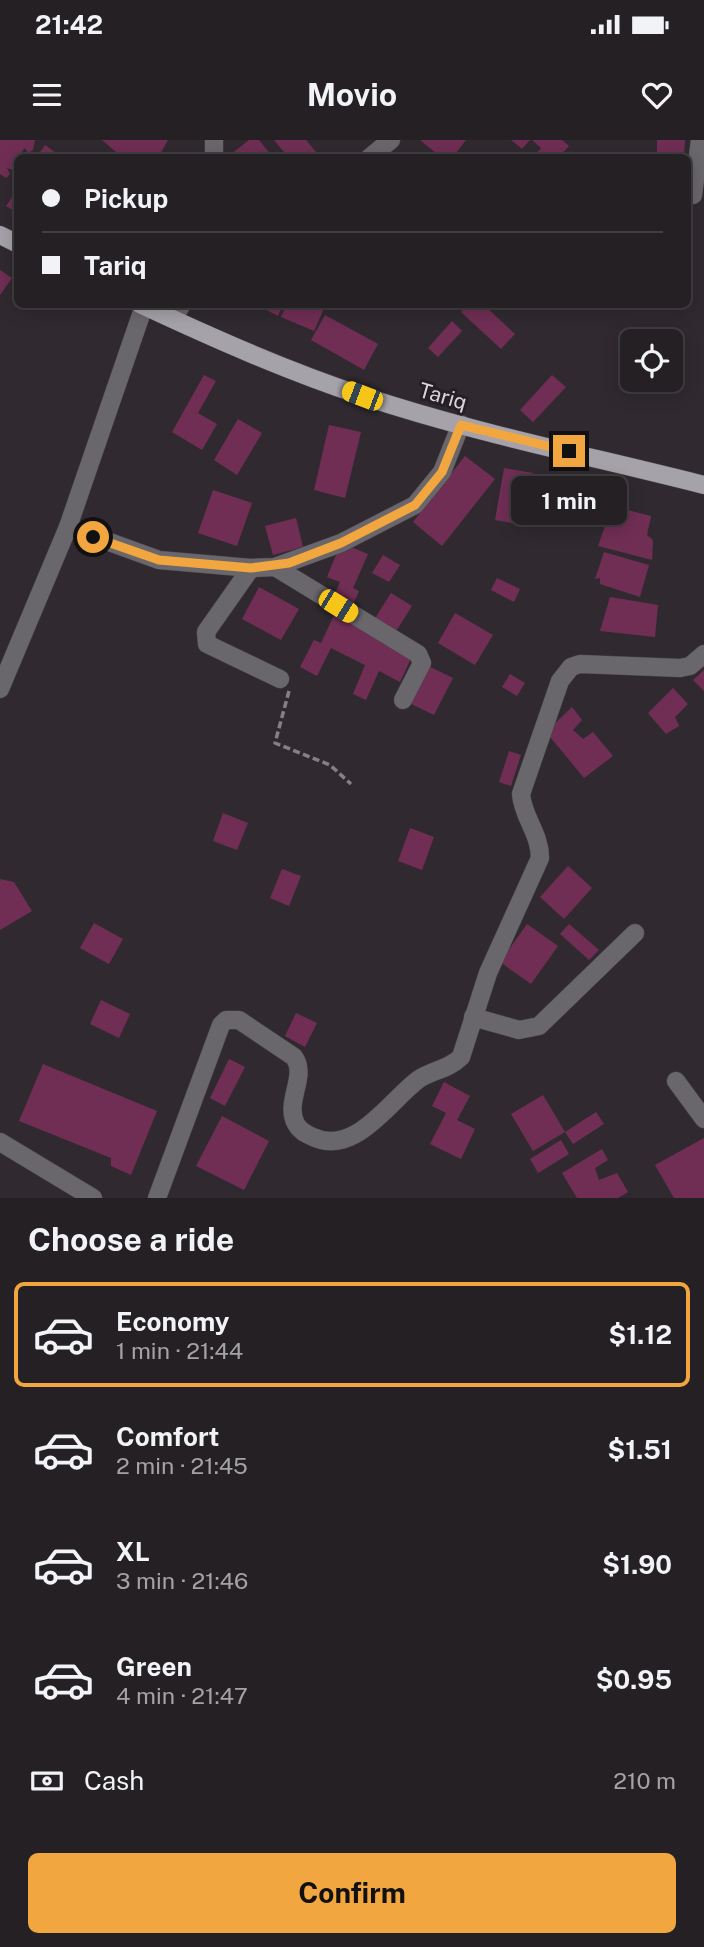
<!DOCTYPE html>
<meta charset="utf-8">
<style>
body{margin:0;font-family:"Public Sans",sans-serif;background:#2c282c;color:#f1f3f6;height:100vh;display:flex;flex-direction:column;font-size:26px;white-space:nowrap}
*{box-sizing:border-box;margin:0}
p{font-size:23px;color:#a3a3a6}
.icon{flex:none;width:38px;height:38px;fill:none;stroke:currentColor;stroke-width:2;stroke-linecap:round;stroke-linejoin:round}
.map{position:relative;height:1058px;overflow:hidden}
.sheet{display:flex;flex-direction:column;background:#242024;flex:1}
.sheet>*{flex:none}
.banner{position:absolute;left:14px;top:14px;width:677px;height:154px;border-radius:10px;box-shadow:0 4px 18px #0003,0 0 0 2px #413e41;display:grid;align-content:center;height:154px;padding:0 28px;background:#242024}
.fabs{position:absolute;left:620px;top:189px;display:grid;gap:14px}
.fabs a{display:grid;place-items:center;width:63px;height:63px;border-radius:10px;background:#242024;box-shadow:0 4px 18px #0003,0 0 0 2px #413e41;font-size:35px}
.end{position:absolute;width:32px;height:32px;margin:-16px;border:9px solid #f1a63f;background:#111;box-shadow:0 0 0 4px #111}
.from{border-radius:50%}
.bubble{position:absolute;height:49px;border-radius:10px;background:#242024;box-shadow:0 4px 18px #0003,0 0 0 2px #413e41;font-size:23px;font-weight:700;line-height:49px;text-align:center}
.car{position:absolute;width:21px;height:42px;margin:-21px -10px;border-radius:9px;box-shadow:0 0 5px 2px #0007;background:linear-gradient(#f5c518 24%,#345 0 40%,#f5c518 0 76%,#345 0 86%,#f5c518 0)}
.banner b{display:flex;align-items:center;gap:24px;height:66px;font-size:26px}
.banner b+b{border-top:2px solid #413e41}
.banner i{width:18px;height:18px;background:#f1f3f6}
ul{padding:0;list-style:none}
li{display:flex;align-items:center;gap:21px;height:105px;margin:0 14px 10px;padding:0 14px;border:4px solid transparent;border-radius:10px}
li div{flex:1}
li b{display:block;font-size:26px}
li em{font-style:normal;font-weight:700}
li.selected{border-color:#f1a63f}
li>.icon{width:63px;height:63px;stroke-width:1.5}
h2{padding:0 28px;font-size:32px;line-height:84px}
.pay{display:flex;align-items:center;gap:18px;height:77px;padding:0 28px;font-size:26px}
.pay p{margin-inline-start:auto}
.cta{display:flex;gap:14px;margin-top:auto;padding:14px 28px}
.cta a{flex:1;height:80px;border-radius:10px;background:#f1a63f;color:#111;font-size:28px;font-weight:700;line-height:80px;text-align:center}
.status{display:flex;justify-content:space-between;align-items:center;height:49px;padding:0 35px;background:#242024;direction:ltr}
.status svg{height:19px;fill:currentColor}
header{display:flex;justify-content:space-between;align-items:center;height:91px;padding:0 28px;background:#242024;font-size:32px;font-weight:700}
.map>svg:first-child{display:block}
.building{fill:#702e54}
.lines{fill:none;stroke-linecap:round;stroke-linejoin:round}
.minor-casing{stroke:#4b464b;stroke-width:19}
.major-casing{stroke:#4b464b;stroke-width:19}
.path{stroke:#858085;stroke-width:3.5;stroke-dasharray:7 3.5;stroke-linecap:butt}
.minor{stroke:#69676b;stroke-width:18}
.major{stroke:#a5a2a9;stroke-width:18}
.route{stroke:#f1a63f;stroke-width:9}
.labels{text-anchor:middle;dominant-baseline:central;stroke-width:6;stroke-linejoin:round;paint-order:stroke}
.street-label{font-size:21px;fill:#d9d6d9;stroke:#262026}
</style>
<div class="status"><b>21:42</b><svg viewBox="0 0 49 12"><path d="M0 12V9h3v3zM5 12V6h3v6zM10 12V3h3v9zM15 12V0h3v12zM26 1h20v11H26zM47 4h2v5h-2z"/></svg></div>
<header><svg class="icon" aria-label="menu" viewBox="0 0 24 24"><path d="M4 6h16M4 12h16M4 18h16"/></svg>Movio<svg class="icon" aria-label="heart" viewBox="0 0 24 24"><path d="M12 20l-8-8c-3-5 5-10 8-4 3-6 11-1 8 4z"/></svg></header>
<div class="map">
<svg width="704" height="1058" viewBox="0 0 704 1058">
<rect width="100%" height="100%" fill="#302a30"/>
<g class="building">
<polygon points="0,0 35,0 33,10 28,13 25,8 17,18 18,32 7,28 10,34 6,38 0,34"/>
<polygon points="102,0 168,0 158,18 123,18"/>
<polygon points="249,0 259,0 271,15 226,18"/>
<polygon points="274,0 306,0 316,12 310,18 289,18"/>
<polygon points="420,0 466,0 452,18 442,18"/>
<polygon points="511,0 530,0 522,9"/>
<polygon points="532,0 562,0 569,6 558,18 533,18 541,8"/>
<polygon points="657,0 685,0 684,17 657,15"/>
<polygon points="45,5 63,18 36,18"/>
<polygon points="18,49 18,73 6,66"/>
<polygon points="0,130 12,138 0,155"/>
<polygon points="255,164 283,164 278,176"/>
<polygon points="287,164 326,164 314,191 281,177"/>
<polygon points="467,164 483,164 515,194 501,209 461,172"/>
<polygon points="325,175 378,204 364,230 311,200"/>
<polygon points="452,181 462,191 438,217 428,208"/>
<polygon points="204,235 216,241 198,273 217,284 202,310 172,292"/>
<polygon points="552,235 566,247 533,282 520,270"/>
<polygon points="238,279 262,293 237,335 214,320"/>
<polygon points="329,285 361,292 345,358 314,350"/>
<polygon points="465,316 495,339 442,406 413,382"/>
<polygon points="504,328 533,333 524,385 495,380"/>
<polygon points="213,350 252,363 237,406 198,393"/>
<polygon points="612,366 651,376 647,395 653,400 652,420 598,406"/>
<polygon points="296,378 303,407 273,415 265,386"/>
<polygon points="341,403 368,414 353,448 359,451 351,469 332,460 340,442 327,437"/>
<polygon points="604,412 649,425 640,457 600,444 600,438 595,439"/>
<polygon points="383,415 400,425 389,442 372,433"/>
<polygon points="497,438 520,449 514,462 491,450"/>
<polygon points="259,447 299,469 281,500 242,479"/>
<polygon points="391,453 412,466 395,493 374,480"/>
<polygon points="610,457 658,465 655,497 600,491"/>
<polygon points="336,471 415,510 400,542 379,531 366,560 353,554 365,525 331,508 317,536 300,527 314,500 321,503"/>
<polygon points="455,473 493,495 475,525 438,503"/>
<polygon points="422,523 453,538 434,575 403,560"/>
<polygon points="704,530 704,551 693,540"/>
<polygon points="510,534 525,543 517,556 502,547"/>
<polygon points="673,548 688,564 675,577 679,586 666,594 648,573"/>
<polygon points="572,567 582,580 573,590 583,599 593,592 613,616 584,638 546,592"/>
<polygon points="509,611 521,615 511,646 499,642"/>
<polygon points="223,673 248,683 237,710 213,701"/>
<polygon points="410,688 434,697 422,730 398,721"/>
<polygon points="568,726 592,748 564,779 540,757"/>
<polygon points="282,729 301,736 289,766 270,758"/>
<polygon points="0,739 14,742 32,771 0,790"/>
<polygon points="94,783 123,799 109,824 80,808"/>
<polygon points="527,784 558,806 531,844 500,822"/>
<polygon points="569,784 599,810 589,820 560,794"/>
<polygon points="101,860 130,874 119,898 90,884"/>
<polygon points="296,873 317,883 305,907 285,896"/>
<polygon points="229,919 245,927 225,966 210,958"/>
<polygon points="43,924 157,971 131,1035 111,1026 111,1018 19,981"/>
<polygon points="444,942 470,956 457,980 475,989 461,1019 430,1004 446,973 432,966"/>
<polygon points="543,955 565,992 533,1011 511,974"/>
<polygon points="596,972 604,984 573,1004 565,992"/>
<polygon points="222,976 269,1001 244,1050 196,1026"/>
<polygon points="704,998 704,1058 674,1058 655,1025"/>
<polygon points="561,1000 569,1014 538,1033 530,1019"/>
<polygon points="602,1009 608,1020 595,1028 599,1040 617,1033 628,1052 618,1058 577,1058 562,1033"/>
</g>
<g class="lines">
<g class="minor-casing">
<g id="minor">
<polyline points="214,0 214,18"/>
<polyline points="369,18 391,0"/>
<polyline points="693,55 700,0"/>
<polyline points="173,179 182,164"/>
<polyline points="68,387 159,420 251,428 275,427 341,403 415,365 442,332 461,284"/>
<polyline points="275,427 418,514 422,523 403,560"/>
<polyline points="251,428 206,492 207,504 280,539"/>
<polyline points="0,549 68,387 144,166"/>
<polyline points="473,877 519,890 539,886 635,793"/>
<polyline points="676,941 704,979"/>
<polyline points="0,1002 93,1058"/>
<path d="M157 1058 221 885 226 880H239L294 917C308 936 284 962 296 984 300 991 306 994 313 997 355 1017 390 960 419 939 433 930 449 929 461 917L488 833 540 718C540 693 523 678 521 654L560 541 571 527 580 524 680 528 690 526 704 514"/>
</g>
</g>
<g class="major-casing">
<g id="major">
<polyline points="0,95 18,104"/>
<path d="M140 164C213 198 287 231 363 256 474 293 590 316 704 345"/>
</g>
</g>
<polyline class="path" points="289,551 275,603 330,625 351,644"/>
<use href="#minor" class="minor"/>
<use href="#major" class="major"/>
</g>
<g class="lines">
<polyline class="route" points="93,397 159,420 251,428 289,423 341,403 415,365 442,332 461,285 569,311"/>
</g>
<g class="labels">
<g class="street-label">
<text transform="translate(443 256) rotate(16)">Tariq</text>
</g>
</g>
</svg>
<div class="fabs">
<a><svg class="icon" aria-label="locate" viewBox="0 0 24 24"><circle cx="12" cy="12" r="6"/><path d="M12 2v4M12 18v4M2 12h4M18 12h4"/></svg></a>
</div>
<i class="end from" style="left:93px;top:397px"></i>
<i class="end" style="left:569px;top:311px"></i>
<div class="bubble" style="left:511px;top:336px;width:116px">1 min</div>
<i class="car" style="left:362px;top:256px;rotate:291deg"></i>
<i class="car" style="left:338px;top:466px;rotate:122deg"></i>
<div class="banner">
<b><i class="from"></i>Pickup</b>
<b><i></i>Tariq</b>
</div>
</div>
<section class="sheet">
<h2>Choose a ride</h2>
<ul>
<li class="selected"><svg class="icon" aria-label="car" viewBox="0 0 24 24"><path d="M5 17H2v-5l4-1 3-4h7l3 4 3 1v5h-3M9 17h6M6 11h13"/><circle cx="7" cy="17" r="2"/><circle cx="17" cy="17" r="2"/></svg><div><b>Economy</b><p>1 min · 21:44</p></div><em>$1.12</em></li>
<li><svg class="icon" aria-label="car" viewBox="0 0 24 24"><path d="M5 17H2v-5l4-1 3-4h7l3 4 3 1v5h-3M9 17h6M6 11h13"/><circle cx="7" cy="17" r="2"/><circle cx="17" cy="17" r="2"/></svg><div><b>Comfort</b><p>2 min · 21:45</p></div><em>$1.51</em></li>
<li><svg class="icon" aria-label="car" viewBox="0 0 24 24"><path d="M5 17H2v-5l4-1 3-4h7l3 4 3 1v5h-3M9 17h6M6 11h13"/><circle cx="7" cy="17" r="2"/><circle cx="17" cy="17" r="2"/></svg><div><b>XL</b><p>3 min · 21:46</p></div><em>$1.90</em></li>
<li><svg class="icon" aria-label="car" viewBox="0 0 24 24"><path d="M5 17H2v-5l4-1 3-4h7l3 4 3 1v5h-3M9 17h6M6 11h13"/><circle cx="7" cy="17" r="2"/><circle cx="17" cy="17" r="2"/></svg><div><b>Green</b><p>4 min · 21:47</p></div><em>$0.95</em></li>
</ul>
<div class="pay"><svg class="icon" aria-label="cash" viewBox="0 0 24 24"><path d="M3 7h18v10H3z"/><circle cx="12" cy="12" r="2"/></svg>Cash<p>210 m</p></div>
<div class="cta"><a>Confirm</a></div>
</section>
